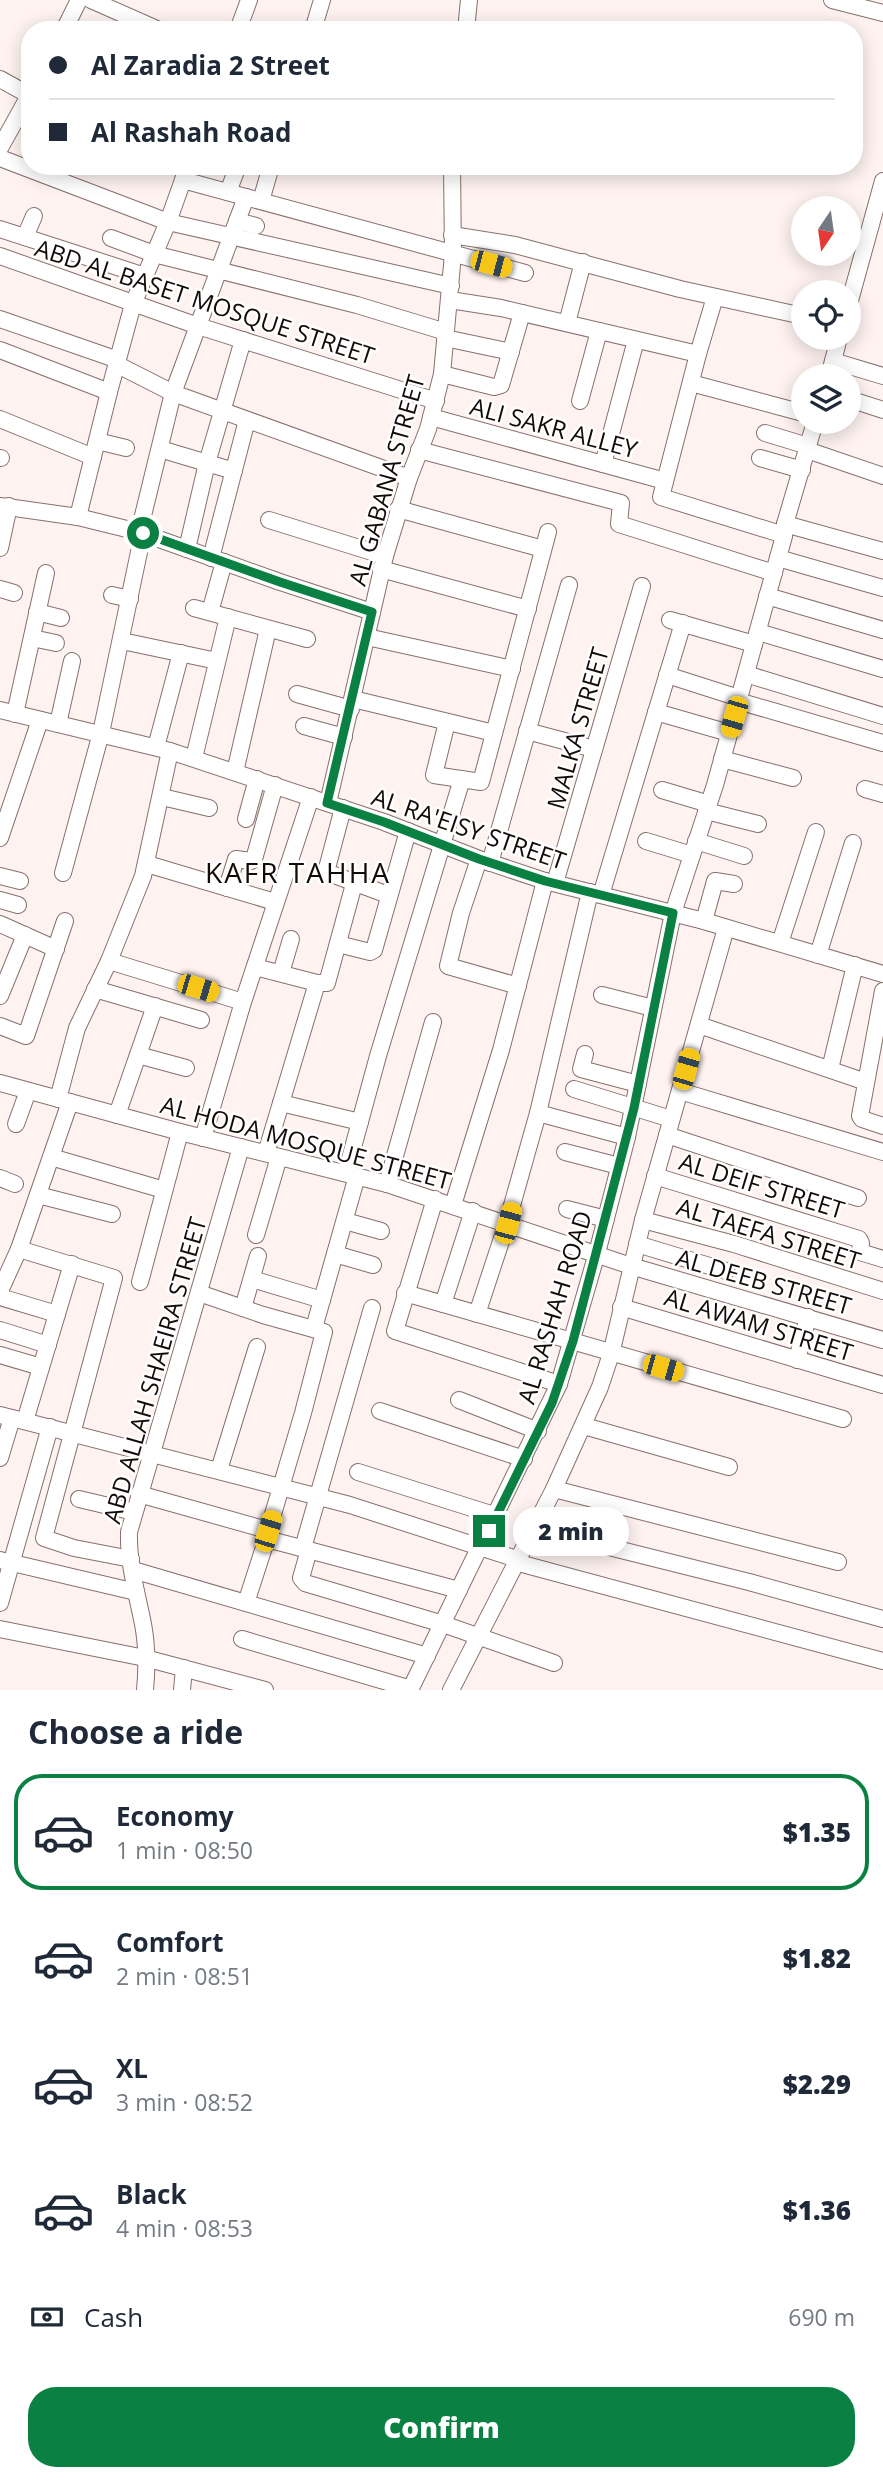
<!DOCTYPE html>
<meta charset="utf-8">
<style>
body{margin:0;font-family:"Open Sans",sans-serif;background:#f2f2f3;color:#1f2937;height:100vh;display:flex;flex-direction:column;font-size:26px;white-space:nowrap}
*{box-sizing:border-box;margin:0}
p{font-size:23px;color:#747a83}
.icon{flex:none;width:38px;height:38px;fill:none;stroke:currentColor;stroke-width:2;stroke-linecap:round;stroke-linejoin:round}
.map{position:relative;height:1690px;overflow:hidden}
.sheet{display:flex;flex-direction:column;background:#fff;flex:1}
.sheet>*{flex:none}
.top-card{position:absolute;left:21px;top:21px;width:842px;height:154px;border-radius:28px;box-shadow:0 4px 18px #0003;display:grid;align-content:center;height:154px;padding:0 28px;background:#fff}
.needle{width:46px;rotate:193deg}
.tools{position:absolute;left:791px;top:196px;display:grid;gap:14px}
.tools a{display:grid;place-items:center;width:70px;height:70px;border-radius:50%;background:#fff;box-shadow:0 4px 18px #0003;font-size:35px}
.end{position:absolute;width:32px;height:32px;margin:-16px;border:9px solid #0b8043;background:#fff;box-shadow:0 0 0 4px #fff}
.from{border-radius:50%}
.bubble{position:absolute;height:49px;border-radius:24px;background:#fff;box-shadow:0 4px 18px #0003;font-size:23px;font-weight:800;line-height:49px;text-align:center}
.car{position:absolute;width:21px;height:42px;margin:-21px -10px;border-radius:9px;box-shadow:0 0 5px 2px #0007;background:linear-gradient(#f5c518 24%,#345 0 40%,#f5c518 0 76%,#345 0 86%,#f5c518 0)}
.top-card b{display:flex;align-items:center;gap:24px;height:66px;font-size:26px}
.top-card b+b{border-top:2px solid #e0e1e3}
.top-card i{width:18px;height:18px;background:#1f2937}
ul{padding:0;list-style:none}
li{display:flex;align-items:center;gap:21px;height:116px;margin:0 14px 10px;padding:0 14px;border:4px solid transparent;border-radius:28px}
li div{flex:1}
li b{display:block;font-size:26px}
li em{font-style:normal;font-weight:800}
li.selected{border-color:#0b8043}
li>.icon{width:63px;height:63px;stroke-width:1.5}
h2{padding:0 28px;font-size:32px;line-height:84px}
.pay{display:flex;align-items:center;gap:18px;height:77px;padding:0 28px;font-size:26px}
.pay p{margin-inline-start:auto}
.button{display:flex;gap:14px;margin-top:auto;padding:14px 28px}
.button a{flex:1;height:80px;border-radius:28px;background:#0b8043;color:#fff;font-size:28px;font-weight:800;line-height:80px;text-align:center}
.map>svg:first-child{display:block}
.lines{fill:none;stroke-linecap:round;stroke-linejoin:round}
.minor-casing{stroke:#87706b;stroke-width:18}
.minor{stroke:#fff;stroke-width:16}
.route{stroke:#0b8043;stroke-width:9}
.labels{text-anchor:middle;dominant-baseline:central;stroke-width:5;stroke-linejoin:round;paint-order:stroke}
.street-label{font-size:24px;fill:#130b09;stroke:#fff}
.quarter-label{font-size:28px;letter-spacing:2px;fill:#130b09;stroke:#fff}
</style>
<div class="map">
<svg width="883" height="1690" viewBox="0 0 883 1690">
<rect width="100%" height="100%" fill="#fef3f1"/>
<g class="lines">
<g class="minor-casing">
<g id="minor">
<polyline points="91,0 159,30"/>
<polyline points="832,0 883,13"/>
<polyline points="64,30 79,0"/>
<polyline points="238,30 249,0"/>
<polyline points="313,30 322,0"/>
<polyline points="466,30 469,0"/>
<polyline points="0,79 29,95"/>
<polyline points="0,148 30,94"/>
<polyline points="0,158 168,222 451,286"/>
<polyline points="183,180 525,273"/>
<polyline points="228,192 238,166"/>
<polyline points="261,201 271,166"/>
<polyline points="237,221 256,226"/>
<polyline points="0,229 145,276"/>
<polyline points="452,235 515,245 680,289 803,316"/>
<polyline points="25,237 34,216"/>
<polyline points="111,238 154,254 357,305 446,332"/>
<polyline points="0,256 198,326 436,401"/>
<polyline points="715,297 698,354 661,497 784,535"/>
<polyline points="450,300 501,308 698,354"/>
<polyline points="849,304 883,181"/>
<polyline points="0,319 118,360"/>
<polyline points="567,323 583,262"/>
<polyline points="445,338 511,352"/>
<polyline points="0,350 109,392"/>
<polyline points="833,361 883,376"/>
<polyline points="116,364 173,393 409,478"/>
<polyline points="442,374 494,387 501,385 522,313"/>
<polyline points="829,376 839,338"/>
<polyline points="691,383 803,413"/>
<polyline points="849,399 883,410"/>
<polyline points="580,401 599,331"/>
<polyline points="431,417 665,481"/>
<polyline points="0,419 93,457"/>
<polyline points="765,433 808,446"/>
<polyline points="97,441 126,448"/>
<polyline points="160,449 234,471"/>
<polyline points="419,450 621,503 619,524 774,573"/>
<polyline points="807,450 883,476"/>
<polyline points="0,458 1,458"/>
<polyline points="760,458 802,470"/>
<polyline points="603,464 636,340"/>
<polyline points="0,506 78,517 139,532 280,582 372,612"/>
<polyline points="398,509 543,549"/>
<polyline points="78,517 109,392 133,304 168,222 188,166"/>
<polyline points="269,520 385,556"/>
<polyline points="785,524 883,551"/>
<polyline points="139,532 173,393 246,197"/>
<polyline points="0,548 9,506"/>
<polyline points="187,549 207,463 243,340"/>
<polyline points="211,558 247,420"/>
<polyline points="778,558 883,588"/>
<polyline points="381,569 528,609"/>
<polyline points="0,589 14,593"/>
<polyline points="112,595 130,599"/>
<polyline points="767,596 883,630"/>
<polyline points="194,608 307,639"/>
<polyline points="37,612 61,618"/>
<polyline points="210,612 224,562"/>
<polyline points="670,620 754,644"/>
<polyline points="758,632 883,669"/>
<polyline points="367,637 512,669"/>
<polyline points="32,638 56,643"/>
<polyline points="122,641 217,661"/>
<polyline points="746,674 883,716"/>
<polyline points="667,675 739,698"/>
<polyline points="297,694 351,709"/>
<polyline points="353,699 494,733"/>
<polyline points="738,701 883,743"/>
<polyline points="0,710 170,751 384,822 479,859 545,881 704,921 883,974"/>
<polyline points="656,712 729,733"/>
<polyline points="15,714 46,573"/>
<polyline points="447,722 434,775 481,782 548,532"/>
<polyline points="58,724 72,661"/>
<polyline points="304,726 344,737"/>
<polyline points="527,731 594,749"/>
<polyline points="156,747 181,653"/>
<polyline points="194,758 228,617"/>
<polyline points="722,759 793,778"/>
<polyline points="235,772 268,629"/>
<polyline points="865,789 883,794"/>
<polyline points="662,790 709,804"/>
<polyline points="162,797 209,808"/>
<polyline points="328,803 385,556 409,478 428,429 442,374 453,254 452,166"/>
<polyline points="343,808 326,872 388,895"/>
<polyline points="706,811 758,824"/>
<polyline points="246,819 257,779"/>
<polyline points="0,838 40,720"/>
<polyline points="646,841 692,855"/>
<polyline points="696,841 744,856"/>
<polyline points="479,859 461,913 448,966 518,986"/>
<polyline points="490,863 569,585"/>
<polyline points="147,864 275,902"/>
<polyline points="63,873 101,733 143,533"/>
<polyline points="0,876 20,881"/>
<polyline points="555,883 642,586"/>
<polyline points="227,888 236,859 251,861 254,859 275,785"/>
<polyline points="601,895 683,623"/>
<polyline points="0,900 18,905"/>
<polyline points="704,921 715,881 734,884"/>
<polyline points="0,924 56,949"/>
<polyline points="780,943 816,832"/>
<polyline points="338,944 370,952 374,950 408,831"/>
<polyline points="818,955 853,843"/>
<polyline points="109,961 243,1002"/>
<polyline points="255,967 317,983"/>
<polyline points="281,973 291,939"/>
<polyline points="95,989 201,1020"/>
<polyline points="883,991 860,1116 862,1119 883,1126"/>
<polyline points="602,995 653,1008"/>
<polyline points="0,996 25,935"/>
<polyline points="699,1025 866,1082"/>
<polyline points="0,1026 26,1036 65,921"/>
<polyline points="585,1054 581,1069 638,1084"/>
<polyline points="138,1055 186,1068"/>
<polyline points="830,1069 855,965"/>
<polyline points="0,1083 180,1132 387,1184 631,1266 883,1340"/>
<polyline points="574,1089 671,1119"/>
<polyline points="680,1091 883,1152"/>
<polyline points="58,1099 77,1028 109,961 143,876 170,751"/>
<polyline points="281,1103 360,1122"/>
<polyline points="538,1113 627,1137"/>
<polyline points="117,1115 155,1006"/>
<polyline points="16,1124 28,1091"/>
<polyline points="667,1135 858,1198"/>
<polyline points="203,1138 243,1002 311,797"/>
<polyline points="565,1152 619,1166"/>
<polyline points="266,1153 317,983 327,983 354,884"/>
<polyline points="51,1157 164,1190"/>
<polyline points="346,1173 378,1056 462,779"/>
<polyline points="655,1176 859,1239 861,1243 860,1252 883,1259"/>
<polyline points="0,1178 15,1184"/>
<polyline points="387,1184 433,1022"/>
<polyline points="38,1195 112,1214"/>
<polyline points="435,1199 395,1331 559,1384"/>
<polyline points="453,1205 501,1050 545,881"/>
<polyline points="567,1209 606,1219"/>
<polyline points="643,1220 734,1244 883,1291"/>
<polyline points="345,1221 381,1231"/>
<polyline points="256,1235 279,1157"/>
<polyline points="637,1244 726,1271"/>
<polyline points="19,1249 114,1278 44,1538 74,1548 131,1559"/>
<polyline points="335,1254 373,1265"/>
<polyline points="252,1279 322,1300"/>
<polyline points="140,1282 180,1132"/>
<polyline points="0,1291 19,1249 70,1102"/>
<polyline points="199,1293 263,1315 324,1332 303,1413 268,1531"/>
<polyline points="405,1293 843,1419"/>
<polyline points="0,1297 57,1314"/>
<polyline points="443,1304 473,1211"/>
<polyline points="621,1307 883,1385"/>
<polyline points="243,1308 258,1256"/>
<polyline points="477,1314 507,1223 538,1113 590,892"/>
<polyline points="314,1328 357,1176"/>
<polyline points="0,1330 48,1345"/>
<polyline points="0,1355 41,1367"/>
<polyline points="797,1360 808,1317"/>
<polyline points="459,1400 538,1431"/>
<polyline points="380,1411 524,1459"/>
<polyline points="0,1415 350,1505 517,1559"/>
<polyline points="25,1421 72,1264"/>
<polyline points="584,1426 729,1467"/>
<polyline points="0,1458 12,1418"/>
<polyline points="219,1470 257,1347"/>
<polyline points="358,1472 497,1516"/>
<polyline points="554,1489 838,1562"/>
<polyline points="139,1494 267,1530 267,1539 459,1590"/>
<polyline points="79,1499 134,1512"/>
<polyline points="533,1528 749,1582 883,1619"/>
<polyline points="303,1548 372,1308"/>
<polyline points="309,1550 301,1578 305,1583 443,1624 554,1663"/>
<polyline points="0,1560 136,1592"/>
<polyline points="515,1562 883,1661"/>
<polyline points="133,1570 427,1656"/>
<polyline points="0,1603 50,1427"/>
<polyline points="246,1603 267,1538"/>
<polyline points="0,1629 145,1658 265,1690"/>
<polyline points="242,1639 411,1689"/>
<path d="M145 1690C147 1669 147 1645 143 1624 137 1594 128 1563 129 1532L241 1147"/>
<polyline points="182,1690 184,1668"/>
<polyline points="410,1690 559,1384 597,1253 627,1137 673,913 715,785 784,536 785,524 815,422"/>
<polyline points="451,1690 554,1489 600,1387 611,1354 643,1220 726,928"/>
</g>
</g>
<use href="#minor" class="minor"/>
</g>
<g class="lines">
<polyline class="route" points="143,533 280,582 372,612 327,803 384,822 479,859 545,881 673,913 634,1108 573,1341 552,1403 489,1531"/>
</g>
<g class="labels">
<g class="street-label">
<text transform="translate(205 301) rotate(18)">ABD AL BASET MOSQUE STREET</text>
<text transform="translate(554 427) rotate(15)">ALI SAKR ALLEY</text>
<text transform="translate(386 480) rotate(-74)">AL GABANA STREET</text>
<text transform="translate(577 728) rotate(-74)">MALKA STREET</text>
<text transform="translate(469 828) rotate(19)">AL RA'EISY STREET</text>
<text transform="translate(306 1142) rotate(15)">AL HODA MOSQUE STREET</text>
<text transform="translate(762 1185) rotate(17)">AL DEIF STREET</text>
<text transform="translate(769 1233) rotate(17)">AL TAEFA STREET</text>
<text transform="translate(764 1281) rotate(16)">AL DEEB STREET</text>
<text transform="translate(554 1307) rotate(-73)">AL RASHAH ROAD</text>
<text transform="translate(759 1324) rotate(17)">AL AWAM STREET</text>
<text transform="translate(154 1370) rotate(-74)">ABD ALLAH SHAEIRA STREET</text>
</g>
<g class="quarter-label">
<text x="298" y="872">KAFR TAHHA</text>
</g>
</g>
</svg>
<div class="tools">
<a><svg class="needle" viewBox="-14 -14 28 28"><path d="M0-13l5 13h-10z" fill="#e53935"/><path d="M0 13l5-13h-10z" fill="#747a83"/></svg></a>
<a><svg class="icon" aria-label="locate" viewBox="0 0 24 24"><circle cx="12" cy="12" r="6"/><path d="M12 2v4M12 18v4M2 12h4M18 12h4"/></svg></a>
<a><svg class="icon" aria-label="layers" viewBox="0 0 24 24"><path d="M12 4l9 5-9 5-9-5zM3 14l9 5 9-5"/></svg></a>
</div>
<i class="end from" style="left:143px;top:533px"></i>
<i class="end" style="left:489px;top:1531px"></i>
<div class="bubble" style="left:513px;top:1507px;width:116px">2 min</div>
<i class="car" style="left:491px;top:264px;rotate:105deg"></i>
<i class="car" style="left:734px;top:717px;rotate:196deg"></i>
<i class="car" style="left:198px;top:988px;rotate:107deg"></i>
<i class="car" style="left:686px;top:1069px;rotate:16deg"></i>
<i class="car" style="left:508px;top:1223px;rotate:15deg"></i>
<i class="car" style="left:663px;top:1368px;rotate:106deg"></i>
<i class="car" style="left:268px;top:1531px;rotate:17deg"></i>
<div class="top-card">
<b><i class="from"></i>Al Zaradia 2 Street</b>
<b><i></i>Al Rashah Road</b>
</div>
</div>
<section class="sheet">
<h2>Choose a ride</h2>
<ul>
<li class="selected"><svg class="icon" aria-label="car" viewBox="0 0 24 24"><path d="M5 17H2v-5l4-1 3-4h7l3 4 3 1v5h-3M9 17h6M6 11h13"/><circle cx="7" cy="17" r="2"/><circle cx="17" cy="17" r="2"/></svg><div><b>Economy</b><p>1 min · 08:50</p></div><em>$1.35</em></li>
<li><svg class="icon" aria-label="car" viewBox="0 0 24 24"><path d="M5 17H2v-5l4-1 3-4h7l3 4 3 1v5h-3M9 17h6M6 11h13"/><circle cx="7" cy="17" r="2"/><circle cx="17" cy="17" r="2"/></svg><div><b>Comfort</b><p>2 min · 08:51</p></div><em>$1.82</em></li>
<li><svg class="icon" aria-label="car" viewBox="0 0 24 24"><path d="M5 17H2v-5l4-1 3-4h7l3 4 3 1v5h-3M9 17h6M6 11h13"/><circle cx="7" cy="17" r="2"/><circle cx="17" cy="17" r="2"/></svg><div><b>XL</b><p>3 min · 08:52</p></div><em>$2.29</em></li>
<li><svg class="icon" aria-label="car" viewBox="0 0 24 24"><path d="M5 17H2v-5l4-1 3-4h7l3 4 3 1v5h-3M9 17h6M6 11h13"/><circle cx="7" cy="17" r="2"/><circle cx="17" cy="17" r="2"/></svg><div><b>Black</b><p>4 min · 08:53</p></div><em>$1.36</em></li>
</ul>
<div class="pay"><svg class="icon" aria-label="cash" viewBox="0 0 24 24"><path d="M3 7h18v10H3z"/><circle cx="12" cy="12" r="2"/></svg>Cash<p>690 m</p></div>
<div class="button"><a>Confirm</a></div>
</section>
